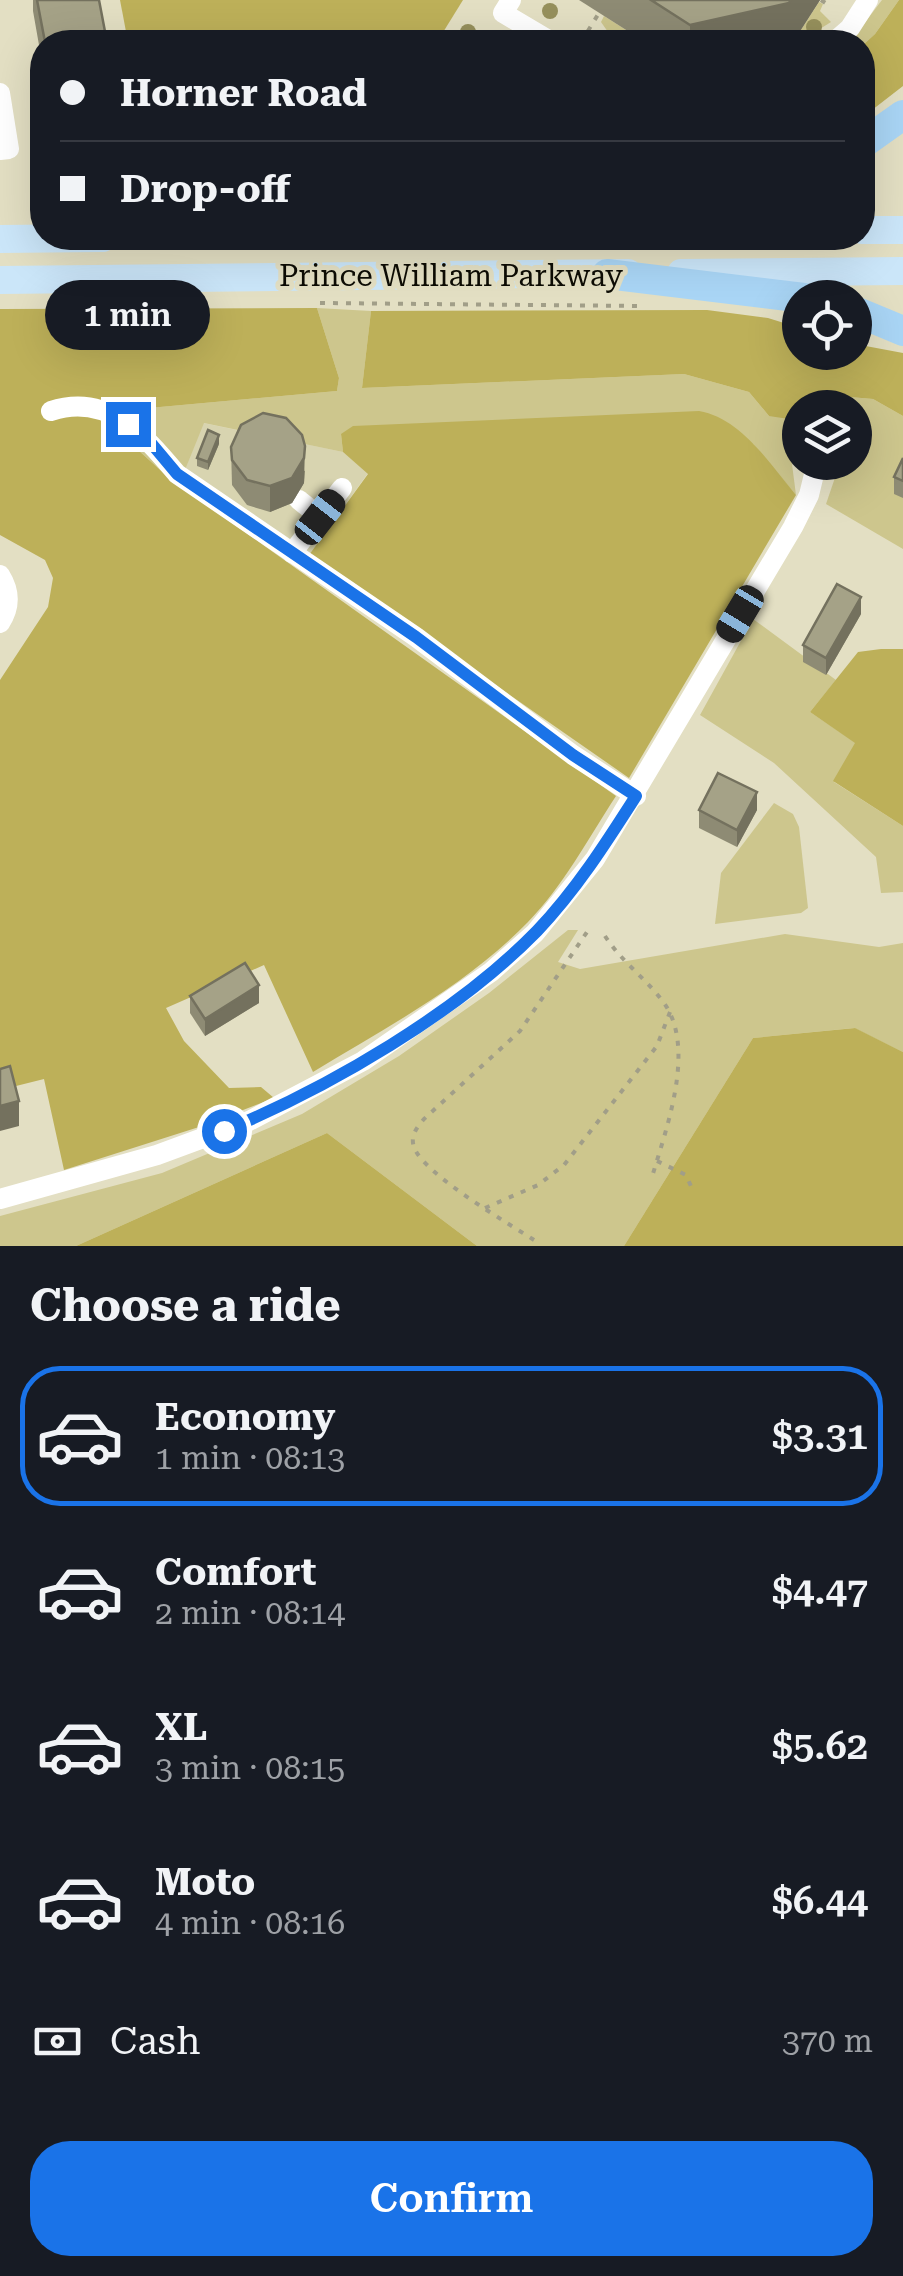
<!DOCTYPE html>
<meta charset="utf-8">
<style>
body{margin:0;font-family:"Roboto Serif",serif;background:#20242c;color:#f1f3f6;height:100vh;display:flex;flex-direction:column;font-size:38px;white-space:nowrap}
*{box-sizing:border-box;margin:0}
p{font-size:32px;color:#9ea1a6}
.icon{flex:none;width:55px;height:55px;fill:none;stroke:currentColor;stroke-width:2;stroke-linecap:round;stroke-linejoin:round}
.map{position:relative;height:1246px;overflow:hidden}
.side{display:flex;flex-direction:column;background:#171b24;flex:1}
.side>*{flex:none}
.top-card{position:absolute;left:30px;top:30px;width:845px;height:220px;border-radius:40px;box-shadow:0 10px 40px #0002;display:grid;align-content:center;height:220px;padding:0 30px;background:#171b24}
.tools{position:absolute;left:782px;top:280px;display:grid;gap:20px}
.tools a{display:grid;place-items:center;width:90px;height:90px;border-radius:50%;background:#171b24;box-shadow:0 10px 40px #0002;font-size:50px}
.end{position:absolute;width:45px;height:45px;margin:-22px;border:12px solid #1a73e8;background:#fff;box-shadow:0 0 0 5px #fff}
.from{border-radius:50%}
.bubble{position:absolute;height:70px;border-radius:35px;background:#171b24;box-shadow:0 10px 40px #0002;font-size:32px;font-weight:600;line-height:70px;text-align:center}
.car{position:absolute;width:30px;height:60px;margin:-30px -15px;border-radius:12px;box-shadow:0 0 8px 2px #0007;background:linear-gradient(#222 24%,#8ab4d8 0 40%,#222 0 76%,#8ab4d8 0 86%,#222 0)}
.top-card b{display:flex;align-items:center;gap:35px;height:95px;font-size:38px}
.top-card b+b{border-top:2px solid #363941}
.top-card i{width:25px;height:25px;background:#f1f3f6}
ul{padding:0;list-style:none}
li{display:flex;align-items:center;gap:30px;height:140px;margin:0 20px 15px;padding:0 10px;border:5px solid transparent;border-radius:40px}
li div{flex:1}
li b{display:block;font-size:38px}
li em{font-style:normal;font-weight:600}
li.active{border-color:#1a73e8}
li>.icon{width:90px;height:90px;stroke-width:1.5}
h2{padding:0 30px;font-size:45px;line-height:120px}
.pay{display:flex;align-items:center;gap:25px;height:110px;padding:0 30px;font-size:38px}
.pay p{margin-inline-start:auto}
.action{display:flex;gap:20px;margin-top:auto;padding:20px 30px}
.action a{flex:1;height:115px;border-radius:40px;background:#1a73e8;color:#fff;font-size:40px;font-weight:600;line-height:115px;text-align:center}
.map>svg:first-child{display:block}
.built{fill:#d8d4b0}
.green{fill:#cdc68d}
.forest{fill:#bdb059}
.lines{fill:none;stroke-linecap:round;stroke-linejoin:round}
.path{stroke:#a19e88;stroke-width:4;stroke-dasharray:5 8;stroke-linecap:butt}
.minor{stroke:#fff;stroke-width:20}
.major{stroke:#cbe6f9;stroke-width:28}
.highway{stroke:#a9d5f5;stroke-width:30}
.tree{fill:#96905c}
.wall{fill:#8e8b74}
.shaded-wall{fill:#74715e}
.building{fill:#a5a287;stroke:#74715e;stroke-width:2.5}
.route{stroke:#1a73e8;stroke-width:12}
.labels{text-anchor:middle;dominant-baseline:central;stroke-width:10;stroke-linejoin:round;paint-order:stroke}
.street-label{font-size:30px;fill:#0d0c04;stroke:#e3dfc3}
</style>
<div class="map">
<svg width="903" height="1246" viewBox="0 0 903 1246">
<rect width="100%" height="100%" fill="#e3dfc3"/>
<polygon class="built" points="203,423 343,452 368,473 309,555 185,470"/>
<g class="green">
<polygon points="882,0 899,0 875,34 863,45 850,42"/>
<polygon points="819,2 823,4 820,11 831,22 799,42 793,42"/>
<polygon points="604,16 645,42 603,42 608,32 601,22"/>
<polygon points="317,308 371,311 362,388 684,374 749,392 769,416 815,394 873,399 903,416 903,549 826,504 840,463 855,462 855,408 829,405 800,408 789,441 796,495 753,444 341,434 343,452 204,423 185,470 169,478 115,429 133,412 149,408 337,391 339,378"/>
<polygon points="753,619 836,680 810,712 856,743 834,782 903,826 903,892 881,893 876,857 774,763 700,715"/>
<polygon points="774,803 793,814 799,827 808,908 801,913 715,924 721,873"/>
<polygon points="568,930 578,930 558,962 580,969 785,934 879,947 903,943 903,1052 854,1028 753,1038 624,1246 477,1246 327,1133 76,1246 0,1246 0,1216 162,1173 302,1114 399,1056 489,993"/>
</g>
<g class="forest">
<polygon points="120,0 463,0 437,42 128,42"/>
<polygon points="899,0 903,0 903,86 863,117 863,45 875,34"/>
<path d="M317 308 339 378 337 391 149 408 133 412 116 430 169 478 616 796C588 839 563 886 528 922 467 985 387 1027 313 1072L264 965 166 1008 184 1041 229 1088 261 1087 274 1098 199 1127 64 1170 44 1079 0 1090V680L48 607 53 578 45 560 0 535V309Z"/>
<polygon points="707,310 768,318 800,328 800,352 855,352 855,344 903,353 903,416 873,399 815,394 798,402 789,419 769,416 749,392 684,374 362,388 371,311"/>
<path d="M699 411C741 418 770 464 796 495L629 778 309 555 368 474 343 452 341 434 353 426Z"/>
<polygon points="881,649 903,649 903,826 833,781 855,743 810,712 858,652"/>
<polygon points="855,1028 903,1052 903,1246 624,1246 753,1038"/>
<polygon points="327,1133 477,1246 76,1246"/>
</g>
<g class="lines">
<g class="path">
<polyline points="821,0 827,4"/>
<polyline points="581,42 599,13"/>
<polyline points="320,303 640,306"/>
<path d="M605 936C621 961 643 976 661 999 698 1044 667 1126 652 1177"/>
<polyline points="657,1161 686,1175 694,1193"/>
<polyline points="485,1208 538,1185 564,1165 657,1046 670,1012"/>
<path d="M534 1240C508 1223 423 1174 414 1147 410 1136 417 1127 424 1119L520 1031 589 929"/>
</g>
<g class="minor">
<polyline points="511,0 503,13 552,42"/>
<polyline points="834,42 850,28 868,0"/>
<polyline points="0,93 9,149 0,150"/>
<path d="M51 411C108 392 144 435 177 474L416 637 573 755 636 796"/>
<polyline points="299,500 320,517"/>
<polyline points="292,553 342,488"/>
<path d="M0 575C10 591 11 606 0 623"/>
<polyline points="0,1199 157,1155 249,1121 363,1061 491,972 535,933 595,859 793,527 809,495 817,462"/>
</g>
<g class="major">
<polyline points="862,230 903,230"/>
<polyline points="0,239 103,238"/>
<polyline points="681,273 903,271"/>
<polyline points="0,280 628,273"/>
</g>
<g class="highway">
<polyline points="862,144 903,115"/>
<polyline points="607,274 804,298"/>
<polyline points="855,311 903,331"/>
</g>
</g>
<g class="tree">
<circle cx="550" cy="11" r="8"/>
<circle cx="814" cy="27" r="8"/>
<circle cx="468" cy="32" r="8"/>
</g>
<g class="wall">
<polygon points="33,0 99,0 107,42 42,42 42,62 33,11"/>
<polygon points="579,0 820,0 793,42 645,42"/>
<polygon points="219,444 208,470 197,466 197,458"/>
<polygon points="231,447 305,471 304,483 292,503 270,512 247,505 232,485"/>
<polygon points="903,458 903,498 894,494 894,477"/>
<polygon points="861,614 826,675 803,662 803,645"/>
<polygon points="699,810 757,810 737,847 699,828"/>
<polygon points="190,996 259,1003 205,1036 190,1013"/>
</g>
<g class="shaded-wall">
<polygon points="791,0 820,0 793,42 690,42 690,25"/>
<polygon points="219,435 219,444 208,470 208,462"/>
<polygon points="305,446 304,483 292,503 270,512 270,486"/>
<polygon points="861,597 861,614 826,675 826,658"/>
<polygon points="757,792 757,810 737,847 737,830"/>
<polygon points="259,985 259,1003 205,1036 205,1019"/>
<polygon points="19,1101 19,1126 0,1131 0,1106"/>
</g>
<g class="building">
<polygon points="37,0 99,0 107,42 45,42"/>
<polygon points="651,0 791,0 789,3 690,25"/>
<polygon points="263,413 286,418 302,435 305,446 304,458 292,478 270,486 247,480 232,460 231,447 241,425"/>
<polygon points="208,430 219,435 208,462 197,458"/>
<polygon points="903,458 903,481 894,477"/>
<polygon points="837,584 861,597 826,658 803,645"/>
<polygon points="718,773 757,792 737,830 699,810"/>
<polygon points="245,963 259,985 205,1019 190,996"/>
<polygon points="10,1066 19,1101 0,1106 0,1069"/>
</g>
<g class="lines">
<path class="route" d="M128 424 151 443 177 474 416 637 573 755 636 796C606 843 576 890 537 931 457 1013 330 1087 224 1131"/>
</g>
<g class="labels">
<g class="street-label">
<text x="451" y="275">Prince William Parkway</text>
</g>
</g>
</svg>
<div class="tools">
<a><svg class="icon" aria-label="locate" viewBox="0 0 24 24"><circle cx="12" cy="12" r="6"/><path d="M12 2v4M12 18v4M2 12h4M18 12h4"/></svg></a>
<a><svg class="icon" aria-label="layers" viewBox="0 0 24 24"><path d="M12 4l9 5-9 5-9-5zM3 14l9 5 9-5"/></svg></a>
</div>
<i class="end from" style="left:224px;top:1131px"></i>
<i class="end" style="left:128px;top:424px"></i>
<div class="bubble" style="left:45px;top:280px;width:165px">1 min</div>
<i class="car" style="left:320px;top:517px;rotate:38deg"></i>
<i class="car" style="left:740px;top:614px;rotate:211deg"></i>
<div class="top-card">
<b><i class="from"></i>Horner Road</b>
<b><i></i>Drop-off</b>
</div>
</div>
<section class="side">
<h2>Choose a ride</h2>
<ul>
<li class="active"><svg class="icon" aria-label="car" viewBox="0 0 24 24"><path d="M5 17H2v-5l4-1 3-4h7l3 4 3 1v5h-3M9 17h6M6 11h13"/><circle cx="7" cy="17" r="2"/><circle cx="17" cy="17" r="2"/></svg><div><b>Economy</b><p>1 min · 08:13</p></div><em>$3.31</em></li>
<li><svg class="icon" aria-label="car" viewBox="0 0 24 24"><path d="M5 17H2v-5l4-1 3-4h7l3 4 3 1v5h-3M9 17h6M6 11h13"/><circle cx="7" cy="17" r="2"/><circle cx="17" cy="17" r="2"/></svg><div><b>Comfort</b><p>2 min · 08:14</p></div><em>$4.47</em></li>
<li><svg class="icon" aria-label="car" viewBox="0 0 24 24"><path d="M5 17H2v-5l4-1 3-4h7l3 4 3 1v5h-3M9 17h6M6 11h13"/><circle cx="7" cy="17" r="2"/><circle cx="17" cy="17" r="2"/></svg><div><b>XL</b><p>3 min · 08:15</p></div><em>$5.62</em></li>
<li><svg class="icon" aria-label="car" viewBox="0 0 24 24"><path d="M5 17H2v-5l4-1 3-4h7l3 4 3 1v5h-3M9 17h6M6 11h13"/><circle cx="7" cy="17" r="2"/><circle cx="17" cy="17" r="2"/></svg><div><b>Moto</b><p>4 min · 08:16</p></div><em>$6.44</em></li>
</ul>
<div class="pay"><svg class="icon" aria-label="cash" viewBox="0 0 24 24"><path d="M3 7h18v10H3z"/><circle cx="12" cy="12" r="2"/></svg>Cash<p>370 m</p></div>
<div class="action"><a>Confirm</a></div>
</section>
